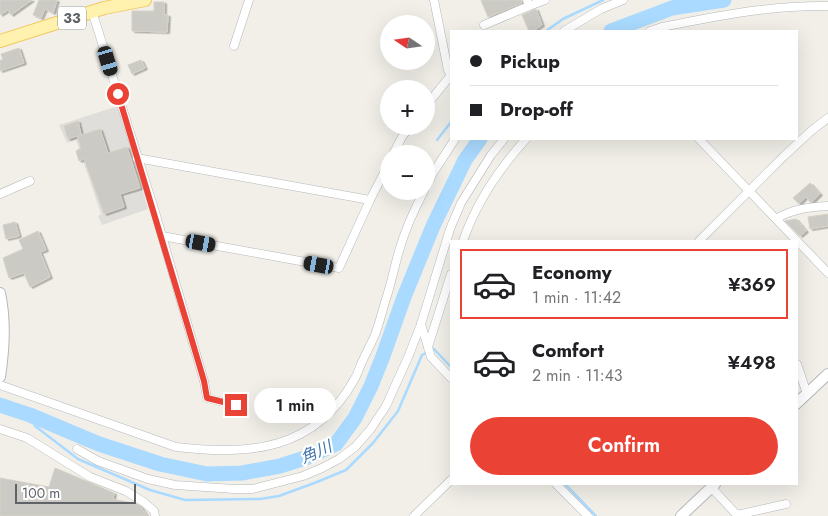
<!DOCTYPE html>
<meta charset="utf-8">
<style>
body{margin:0;font-family:Jost,"Noto Sans JP",sans-serif;background:#f6f6f6;color:#202124;height:100vh;display:flex;flex-direction:column;font-size:19px;white-space:nowrap}
*{box-sizing:border-box;margin:0}
p{font-size:16px;color:#757577}
.icon{flex:none;width:28px;height:28px;fill:none;stroke:currentColor;stroke-width:2;stroke-linecap:round;stroke-linejoin:round}
.map{position:relative;flex:1;overflow:hidden}
.details{position:absolute;left:450px;top:240px;width:348px;height:245px;display:flex;flex-direction:column;background:#fff;border-radius:0px;box-shadow:0 5px 20px #0002}
.details>*{flex:none}
.hud{position:absolute;left:450px;top:30px;width:348px;height:110px;border-radius:0px;box-shadow:0 5px 20px #0002;display:grid;align-content:center;height:110px;padding:0 20px;background:#fff}
.needle{width:32px;rotate:283deg}
.fabs{position:absolute;left:380px;top:15px;display:grid;gap:10px}
.fabs a{display:grid;place-items:center;width:55px;height:55px;border-radius:50%;background:#fff;box-shadow:0 5px 20px #0002;font-size:25px}
.scale{position:absolute;left:15px;bottom:12px;width:121px;box-sizing:border-box;padding-left:5px;border:2px solid #5f6368;border-top:0;font-size:14px;line-height:18px;white-space:nowrap;color:#5f6368;-webkit-text-stroke:4px #fff;paint-order:stroke}
.end{position:absolute;width:22px;height:22px;margin:-11px;border:6px solid #ea4335;background:#fff;box-shadow:0 0 0 2px #fff}
.from{border-radius:50%}
.bubble{position:absolute;height:35px;border-radius:18px;background:#fff;box-shadow:0 5px 20px #0002;font-size:16px;font-weight:600;line-height:35px;text-align:center}
.car{position:absolute;width:15px;height:30px;margin:-15px -8px;border-radius:6px;box-shadow:0 0 4px 1px #0007;background:linear-gradient(#222 24%,#8ab4d8 0 40%,#222 0 76%,#8ab4d8 0 86%,#222 0)}
.hud b{display:flex;align-items:center;gap:18px;height:48px;font-size:19px}
.hud b+b{border-top:1px solid #e0e0e0}
.hud i{width:12px;height:12px;background:#202124}
ul{padding:9px 0 0;list-style:none}
li{display:flex;align-items:center;gap:15px;height:70px;margin:0 10px 8px;padding:0 10px;border:2px solid transparent;border-radius:0px}
li div{flex:1}
li b{display:block;font-size:19px}
li em{font-style:normal;font-weight:600}
li.active{border-color:#ea4335}
li>.icon{width:45px;height:45px;stroke-width:1.5}
.primary-button{display:flex;gap:10px;margin-top:auto;padding:10px 20px}
.primary-button a{flex:1;height:58px;border-radius:30px;background:#ea4335;color:#fff;font-size:20px;font-weight:600;line-height:58px;text-align:center}
.map>svg:first-child{display:block}
.industrial{fill:#e0deda}
.lines{fill:none;stroke-linecap:round;stroke-linejoin:round}
.stream{stroke:#aadaff;stroke-width:2.5}
.river{stroke:#aadaff;stroke-width:15}
.building{fill:#cccac5;stroke:#d6d1c6;filter:url(#shadow)}
.minor-casing{stroke:#b5b8bc;stroke-width:9}
.tertiary-casing{stroke:#b5b8bc;stroke-width:12}
.primary-casing{stroke:#f2c960;stroke-width:14}
.minor{stroke:#fff;stroke-width:8}
.tertiary{stroke:#fff;stroke-width:10}
.primary{stroke:#fff2af;stroke-width:12}
.route{stroke:#ea4335;stroke-width:6}
.labels{text-anchor:middle;dominant-baseline:central;stroke-width:4.5;stroke-linejoin:round;paint-order:stroke}
.shield{fill:#fff;stroke:#8f9295;stroke-width:1}
.shield-label{font-size:14px;font-weight:bold;fill:#5f6368}
.water-label{font-size:16px;font-style:italic;fill:#4174aa;stroke:#fff}
</style>
<div class="map">
<svg width="828" height="516" viewBox="0 0 828 516">
<defs>
<filter id="shadow"><feDropShadow dx="2.5" dy="1.5" stdDeviation="0" flood-color="#0004"/></filter>
</defs>
<rect width="100%" height="100%" fill="#f1efe8"/>
<polygon class="industrial" points="118,106 148,209 102,225 98,216 101,214 76,140 67,143 59,125"/>
<g class="lines">
<g class="stream">
<polyline points="546,31 563,19 603,0"/>
<polyline points="437,140 451,122"/>
<polyline points="30,415 35,426 78,459 150,490 185,500 260,499 279,496 317,482 346,470 373,443 398,411 422,355 434,349 451,367"/>
<polyline points="565,484 596,516"/>
</g>
<g class="river">
<polyline points="611,31 672,8 724,0"/>
<polyline points="0,405 30,415 99,444 160,464 207,474 242,473 280,466 308,457 336,444 355,418 371,386 383,356 404,297 433,226 465,160 480,139"/>
</g>
</g>
<g class="building">
<polygon points="0,0 32,0 11,15 8,10 0,15"/>
<polygon points="39,0 57,0 53,13 45,9 41,18 33,15"/>
<polygon points="481,0 521,0 522,3 488,17"/>
<polygon points="154,2 164,2 164,15 168,15 167,32 132,31 132,11 154,11"/>
<polygon points="536,9 542,25 533,31 529,31 522,15"/>
<polygon points="19,48 24,63 0,71 0,60 3,60 1,54"/>
<polygon points="141,60 145,68 132,74 128,65"/>
<polygon points="78,121 81,134 78,136 100,129 108,153 127,147 140,188 120,194 124,207 104,214 84,159 79,161 76,151 81,148 77,136 68,139 64,126"/>
<polygon points="810,183 820,194 812,202 810,202 806,197 799,204 793,198"/>
<polygon points="828,214 828,226 810,229 808,217"/>
<polygon points="796,219 806,231 800,236 785,221"/>
<polygon points="15,222 19,236 6,239 3,225"/>
<polygon points="38,231 46,250 40,252 50,277 30,287 24,273 9,278 3,258 23,249 19,240"/>
<polygon points="55,468 114,493 113,499 137,504 140,506 147,516 0,516 0,478 49,487"/>
</g>
<g class="lines">
<g class="minor-casing">
<g id="minor">
<polyline points="529,6 545,0"/>
<polyline points="92,11 155,212 204,381 207,398 236,405"/>
<polyline points="484,25 529,6 527,0"/>
<polyline points="564,31 601,9 623,0"/>
<path d="M650 31 662 27C719 16 770 5 828 6"/>
<polyline points="234,46 249,0"/>
<polyline points="426,106 451,75 448,70 434,0"/>
<polyline points="699,139 828,273"/>
<polyline points="393,154 402,137 410,126"/>
<polyline points="137,158 370,200 339,268 162,236"/>
<polyline points="426,186 433,173 455,139"/>
<polyline points="0,194 30,181"/>
<polyline points="370,200 389,163"/>
<path d="M776 219C792 209 809 207 828 206"/>
<path d="M463 241C476 203 499 169 526 139"/>
<polyline points="699,241 784,156 811,131 828,118"/>
<polyline points="451,274 428,347 431,357 451,378"/>
<polyline points="428,347 421,324 450,229 461,203 491,155 504,139"/>
<polyline points="797,364 807,394"/>
<path d="M0 385 176 447C250 456 315 450 354 380 358 374 359 368 362 362 366 353 371 344 375 335 379 324 382 313 385 302 391 285 394 268 399 251 405 230 414 210 424 191"/>
<polyline points="0,429 27,438 90,477 126,491 145,503 154,511 155,516"/>
<polyline points="77,449 98,461 148,479 175,485 234,489 253,489 303,476 322,468 339,459 355,447 370,430 386,406 409,355 421,324"/>
<polyline points="556,484 588,516"/>
<polyline points="711,487 737,515 786,504"/>
<polyline points="414,516 451,480"/>
</g>
</g>
<g class="tertiary-casing">
<g id="tertiary">
<path d="M0 293C6 322 4 349 0 377"/>
<polyline points="796,404 828,374"/>
<polyline points="681,516 715,484"/>
</g>
</g>
<g class="primary-casing">
<polyline id="primary" points="0,41 104,8 145,0"/>
</g>
<use href="#minor" class="minor"/>
<use href="#tertiary" class="tertiary"/>
<use href="#primary" class="primary"/>
</g>
<g class="lines">
<polyline class="route" points="118,94 188,327 204,381 207,398 236,405"/>
</g>
<g class="labels">
<rect class="shield" x="58" y="6.5" width="28" height="23" rx="4"/>
<g class="shield-label">
<text x="72" y="18">33</text>
</g>
<g class="water-label">
<text transform="translate(316 452) rotate(-24)">角川</text>
</g>
</g>
</svg>
<div class="fabs">
<a><svg class="needle" viewBox="-14 -14 28 28"><path d="M0-13l5 13h-10z" fill="#e53935"/><path d="M0 13l5-13h-10z" fill="#757577"/></svg></a>
<a>+</a>
<a>−</a>
</div>
<div class="scale">100 m</div>
<i class="end from" style="left:118px;top:94px"></i>
<i class="end" style="left:236px;top:405px"></i>
<div class="bubble" style="left:254px;top:388px;width:82px">1 min</div>
<i class="car" style="left:108px;top:61px;rotate:163deg"></i>
<i class="car" style="left:201px;top:243px;rotate:100deg"></i>
<i class="car" style="left:319px;top:265px;rotate:280deg"></i>
<div class="hud">
<b><i class="from"></i>Pickup</b>
<b><i></i>Drop-off</b>
</div>
<section class="details">
<ul>
<li class="active"><svg class="icon" aria-label="car" viewBox="0 0 24 24"><path d="M5 17H2v-5l4-1 3-4h7l3 4 3 1v5h-3M9 17h6M6 11h13"/><circle cx="7" cy="17" r="2"/><circle cx="17" cy="17" r="2"/></svg><div><b>Economy</b><p>1 min · 11:42</p></div><em>¥369</em></li>
<li><svg class="icon" aria-label="car" viewBox="0 0 24 24"><path d="M5 17H2v-5l4-1 3-4h7l3 4 3 1v5h-3M9 17h6M6 11h13"/><circle cx="7" cy="17" r="2"/><circle cx="17" cy="17" r="2"/></svg><div><b>Comfort</b><p>2 min · 11:43</p></div><em>¥498</em></li>
</ul>
<div class="primary-button"><a>Confirm</a></div>
</section>
</div>
